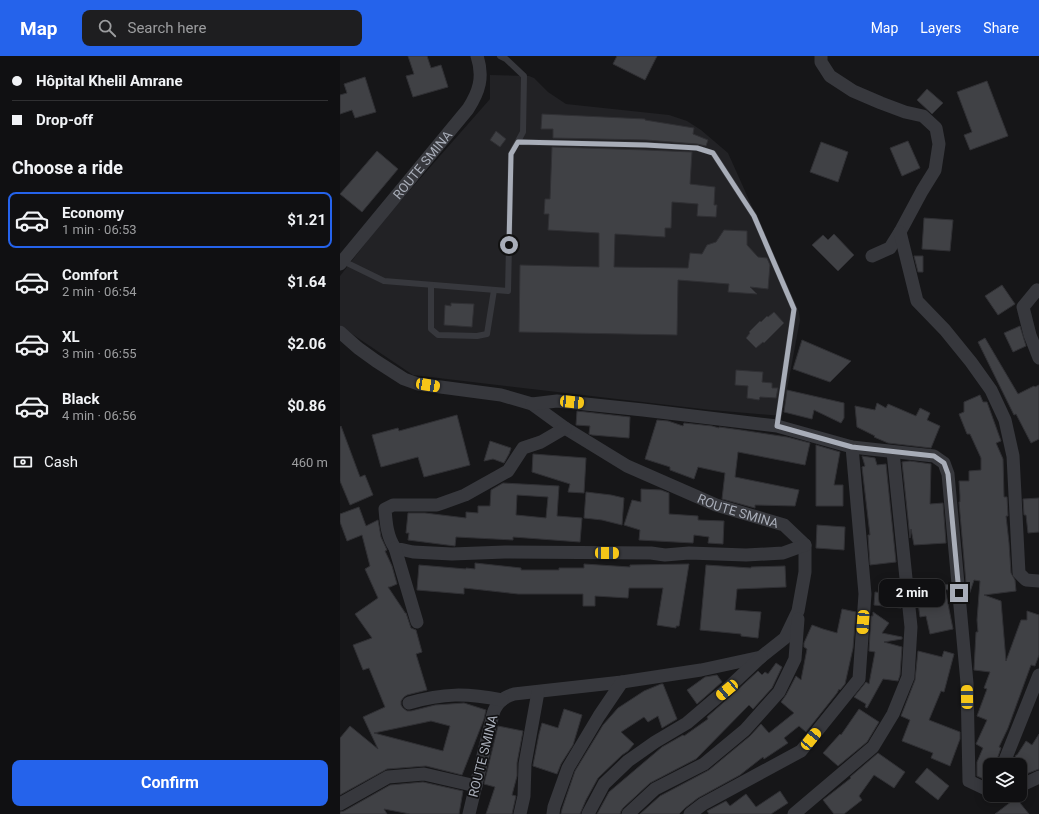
<!DOCTYPE html>
<meta charset="utf-8">
<style>
body{margin:0;font-family:Roboto,sans-serif;background:#1e1e20;color:#f1f3f6;height:100vh;display:flex;flex-direction:column;font-size:15px;white-space:nowrap}
*{box-sizing:border-box;margin:0}
p{font-size:13px;color:#9c9d9f}
.icon{flex:none;width:22px;height:22px;fill:none;stroke:currentColor;stroke-width:2;stroke-linecap:round;stroke-linejoin:round}
.map{position:relative;flex:1;overflow:hidden}
.drawer{display:flex;flex-direction:column;background:#101012;width:340px}
.drawer>*{flex:none}
.banner{display:grid;align-content:center;height:88px;padding:0 12px;background:#101012}
.buttons{position:absolute;left:643px;top:702px;display:grid;gap:8px}
.buttons a{display:grid;place-items:center;width:44px;height:44px;border-radius:8px;background:#101012;box-shadow:0 2px 10px #0003,0 0 0 1px #303032;font-size:20px}
.end{position:absolute;width:18px;height:18px;margin:-9px;border:5px solid #a8adb8;background:#111;box-shadow:0 0 0 2px #111}
.from{border-radius:50%}
.bubble{position:absolute;height:28px;border-radius:8px;background:#101012;box-shadow:0 2px 10px #0003,0 0 0 1px #303032;font-size:13px;font-weight:700;line-height:28px;text-align:center}
.car{position:absolute;width:12px;height:24px;margin:-12px -6px;border-radius:5px;box-shadow:0 0 3px 1px #0007;background:linear-gradient(#f5c518 24%,#345 0 40%,#f5c518 0 76%,#345 0 86%,#f5c518 0)}
.banner b{display:flex;align-items:center;gap:14px;height:38px;font-size:15px}
.banner b+b{border-top:1px solid #303032}
.banner i{width:10px;height:10px;background:#f1f3f6}
ul{padding:0;list-style:none}
li{display:flex;align-items:center;gap:12px;height:56px;margin:0 8px 6px;padding:0 4px;border:2px solid transparent;border-radius:8px}
li div{flex:1}
li b{display:block;font-size:15px}
li em{font-style:normal;font-weight:700}
li.selected{border-color:#2563eb}
li>.icon{width:36px;height:36px;stroke-width:1.5}
h2{padding:0 12px;font-size:18px;line-height:48px}
.pay{display:flex;align-items:center;gap:10px;height:44px;padding:0 12px;font-size:15px}
.pay p{margin-inline-start:auto}
.action{display:flex;gap:8px;margin-top:auto;padding:8px 12px}
.action a{flex:1;height:46px;border-radius:8px;background:#2563eb;color:#fff;font-size:16px;font-weight:700;line-height:46px;text-align:center}
header{display:flex;align-items:center;gap:24px;box-sizing:border-box;height:56px;padding:0 20px;background:#2563eb;color:#fff}
header strong{font-size:19px}
nav{display:flex;gap:22px;margin-inline-start:auto;font-size:14px}
.search{width:280px;height:36px;background:#1e1e20;display:flex;align-items:center;gap:10px;box-sizing:border-box;padding:0 14px;border-radius:8px;color:#9c9d9f;font-size:15px}
main{display:flex;flex:1;min-height:0}
.map>svg:first-child{display:block}
.built{fill:#222225}
.building{fill:#404145;stroke:#303034;fill-rule:evenodd}
.lines{fill:none;stroke-linecap:round;stroke-linejoin:round}
.service{stroke:#37383d;stroke-width:6}
.minor{stroke:#37383d;stroke-width:13}
.route{stroke:#a8adb8;stroke-width:5}
.labels{text-anchor:middle;dominant-baseline:central;stroke-width:3.5;stroke-linejoin:round;paint-order:stroke}
.street-label{font-size:13px;fill:#a8adb8;stroke:#111113}
</style>
<header>
<strong>Map</strong>
<div class="search"><svg class="icon" aria-label="search" viewBox="0 0 24 24"><circle cx="10" cy="10" r="6"/><path d="M15 15l6 6"/></svg>Search here</div>
<nav><a>Map</a><a>Layers</a><a>Share</a></nav>
</header>
<main>
<section class="drawer">
<div class="banner">
<b><i class="from"></i>Hôpital Khelil Amrane</b>
<b><i></i>Drop-off</b>
</div>
<h2>Choose a ride</h2>
<ul>
<li class="selected"><svg class="icon" aria-label="car" viewBox="0 0 24 24"><path d="M5 17H2v-5l4-1 3-4h7l3 4 3 1v5h-3M9 17h6M6 11h13"/><circle cx="7" cy="17" r="2"/><circle cx="17" cy="17" r="2"/></svg><div><b>Economy</b><p>1 min · 06:53</p></div><em>$1.21</em></li>
<li><svg class="icon" aria-label="car" viewBox="0 0 24 24"><path d="M5 17H2v-5l4-1 3-4h7l3 4 3 1v5h-3M9 17h6M6 11h13"/><circle cx="7" cy="17" r="2"/><circle cx="17" cy="17" r="2"/></svg><div><b>Comfort</b><p>2 min · 06:54</p></div><em>$1.64</em></li>
<li><svg class="icon" aria-label="car" viewBox="0 0 24 24"><path d="M5 17H2v-5l4-1 3-4h7l3 4 3 1v5h-3M9 17h6M6 11h13"/><circle cx="7" cy="17" r="2"/><circle cx="17" cy="17" r="2"/></svg><div><b>XL</b><p>3 min · 06:55</p></div><em>$2.06</em></li>
<li><svg class="icon" aria-label="car" viewBox="0 0 24 24"><path d="M5 17H2v-5l4-1 3-4h7l3 4 3 1v5h-3M9 17h6M6 11h13"/><circle cx="7" cy="17" r="2"/><circle cx="17" cy="17" r="2"/></svg><div><b>Black</b><p>4 min · 06:56</p></div><em>$0.86</em></li>
</ul>
<div class="pay"><svg class="icon" aria-label="cash" viewBox="0 0 24 24"><path d="M3 7h18v10H3z"/><circle cx="12" cy="12" r="2"/></svg>Cash<p>460 m</p></div>
<div class="action"><a>Confirm</a></div>
</section>
<div class="map">
<svg width="699" height="758" viewBox="0 0 699 758">
<rect width="100%" height="100%" fill="#161618"/>
<polygon class="built" points="150,19 189,20 194,22 208,36 226,48 329,59 347,65 361,74 388,97 456,249 459,256 460,264 442,360 371,354 73,319 12,278 0,269 0,220 41,167 150,43"/>
<g class="building">
<polygon points="68,0 87,0 91,12 101,9 108,31 73,41 66,20 74,18"/>
<polygon points="277,0 317,0 305,24 273,8"/>
<polygon points="25,21 36,56 15,62 12,54 0,58 0,39 7,37 4,28"/>
<polygon points="647,25 668,80 630,94 624,79 632,76 617,36"/>
<polygon points="587,33 603,47 592,58 577,44"/>
<polygon points="202,58 305,63 305,64 354,72 353,78 368,84 366,90 357,88 306,84 213,82 213,73 201,73"/>
<polygon points="156,75 166,83 160,91 150,84"/>
<polygon points="568,85 580,112 562,120 550,92"/>
<polygon points="481,86 508,96 498,126 470,116"/>
<polygon points="212,91 306,94 352,96 350,128 375,131 374,149 377,149 376,161 357,160 358,148 332,146 331,172 325,172 325,181 275,178 274,211 348,212 350,197 362,198 367,189 376,186 384,174 407,175 407,189 418,201 427,202 430,209 428,233 410,231 417,238 388,236 389,228 338,224 337,279 179,276 180,209 259,211 259,177 208,174 209,158 204,158 205,143 210,143"/>
<polygon points="37,95 58,113 22,156 0,138"/>
<polygon points="584,162 613,164 610,195 582,193"/>
<polygon points="494,178 514,199 498,215 472,189 483,179 488,184"/>
<polygon points="574,200 583,200 583,216 578,216"/>
<polygon points="662,229 675,248 658,259 645,240"/>
<polygon points="111,247 134,248 132,271 104,269 105,249 111,250"/>
<polygon points="434,256 444,267 424,287 423,286 416,292 406,282 410,277 409,276 420,265 421,266 427,260 428,261"/>
<polygon points="680,270 686,290 673,296 664,277"/>
<polygon points="645,282 678,338 694,330 695,331 699,329 699,383 691,387 676,358 674,359 638,286"/>
<polygon points="462,284 511,305 490,326 453,313"/>
<polygon points="396,314 423,316 422,326 432,327 432,332 438,332 436,342 420,341 419,344 407,342 408,330 395,329"/>
<polygon points="447,334 504,347 504,362 501,367 474,354 472,363 444,356"/>
<polygon points="640,339 643,346 647,346 661,385 656,387 663,403 664,441 667,441 668,460 666,460 669,487 671,517 675,524 676,535 644,539 661,545 666,605 681,564 687,564 687,555 699,559 699,599 695,610 691,609 668,672 659,691 661,692 655,709 650,709 650,726 637,720 637,706 643,692 636,688 647,664 637,660 647,633 644,632 650,616 634,614 636,576 638,576 637,564 640,525 634,524 629,539 627,539 619,446 620,446 620,440 619,425 629,425 629,415 641,414 641,402 630,378 627,378 619,358 624,356 624,346"/>
<polygon points="537,347 546,352 548,348 576,360 580,352 590,357 587,364 600,370 591,392 548,387 534,381 535,380 517,371 515,350 535,354"/>
<polygon points="237,355 290,361 289,382 252,379 249,378 250,370 236,369"/>
<polygon points="117,359 130,409 84,421 78,401 41,411 32,379 58,372 59,375"/>
<polygon points="317,364 328,365 343,370 344,367 372,370 379,372 379,371 401,374 447,381 470,387 465,409 398,396 395,421 459,434 455,450 415,449 415,452 382,443 385,417 358,411 354,423 330,414 330,411 305,403"/>
<polygon points="1,370 20,421 25,419 33,439 10,449 0,425 0,371"/>
<polygon points="150,385 171,392 169,398 164,407 153,403 144,405"/>
<polygon points="476,389 500,396 494,429 503,429 503,450 476,450"/>
<polygon points="193,398 246,402 244,437 228,436 230,428 192,416"/>
<polygon points="522,400 535,402 537,409 546,408 556,506 530,509 528,479 530,479 522,411 525,410"/>
<polygon points="570,405 591,408 590,448 603,447 606,487 574,489 571,473 570,482 562,406"/>
<path d="M163 427 219 430 217 460 242 462 240 486 173 481V484L116 481 115 490 68 484 69 477H66L68 457H85L126 462V456L138 457V450H150L151 434ZM177 439 208 441 206 462 176 459Z"/>
<polygon points="301,433 321,434 329,437 329,458 358,460 358,464 384,465 383,488 368,487 369,481 354,479 353,487 299,484 300,474 284,469 292,444 301,446"/>
<polygon points="246,436 271,439 284,442 282,469 262,464 244,462"/>
<polygon points="699,442 699,476 688,477 686,459 684,459 683,443"/>
<path d="M19 451 26 470 38 464 41 481 47 494 45 495 52 510 57 528 50 531H48L64 555 65 557H66L71 572 76 574 82 596 76 598 87 634 67 639 64 641 61 645V649L63 652 67 655H71L95 649 124 647 146 654 144 663 122 719 86 710 47 713 0 739V682L10 670 38 693 23 661 45 651 29 612 23 614 13 589 32 582 15 558 38 542 25 513 30 510 22 479 7 485 0 466V458ZM91 665 110 670 103 695 34 677Z"/>
<polygon points="477,469 505,471 504,494 476,492"/>
<polygon points="135,507 181,512 181,514 219,514 219,512 244,512 244,508 290,511 290,509 349,508 339,570 336,570 336,572 317,569 323,532 289,532 288,542 255,540 255,550 243,550 243,538 178,538 124,532 124,538 77,534 79,509 126,513 126,512 135,513"/>
<polygon points="366,509 411,512 411,511 445,510 446,531 397,533 395,554 421,556 418,582 401,580 401,578 360,574"/>
<polygon points="610,528 611,535 605,533 613,573 590,578 586,560 580,561 578,547 585,546 583,533"/>
<polygon points="535,536 560,539 561,552 534,549"/>
<polygon points="502,553 516,556 513,592 505,628 500,634 499,633 497,637 466,676 459,670 444,682 448,687 424,703 423,701 400,719 358,742 345,752 339,758 300,758 320,740 369,714 410,680 421,668 429,677 454,657 441,646 446,639 456,620 461,624 467,593 464,591 464,587 472,569 483,573 497,577"/>
<polygon points="533,556 549,567 542,577 562,581 562,583 544,586 562,591 560,619 558,625 543,623 527,652 525,651 526,648 514,641 526,626 529,628 535,596 529,595 531,560 533,560"/>
<polygon points="578,595 602,601 604,595 614,598 604,636 601,635 589,664 620,676 620,683 610,710 591,702 593,697 562,685 570,664 561,660 575,624"/>
<polygon points="436,607 442,611 432,632 413,653 409,649 356,703 310,727 283,752 281,755 280,758 257,758 269,736 322,691 343,679 344,680 368,663 367,661 392,639 418,615 422,619 425,616 428,618"/>
<polygon points="377,619 382,626 357,648 347,634 365,621"/>
<polygon points="321,628 323,628 337,663 322,672 318,660 308,666 304,661 281,676 294,688 288,695 282,699 258,722 246,744 240,758 221,758 222,753 235,715 263,669 278,652 304,635"/>
<polygon points="224,653 242,659 233,689 221,708 217,718 193,710 193,709 199,678 202,667 218,672"/>
<polygon points="519,653 539,666 527,686 498,710 483,697 500,678 501,679"/>
<polygon points="158,670 183,675 177,707 177,720 172,739 176,740 172,758 146,758 155,731 144,728"/>
<polygon points="699,678 699,713 686,718 680,712 680,709 672,709 676,699 677,699 686,685 692,689"/>
<polygon points="538,697 565,716 554,732 534,719 519,740 522,744 504,758 494,758 483,744 511,722 510,721"/>
<polygon points="587,712 609,730 598,744 575,726"/>
<polygon points="83,726 123,735 119,758 70,758 44,753 47,758 0,758 0,756 4,755 50,729"/>
<polygon points="440,735 448,747 431,758 369,758 367,755 386,745 390,750 406,738 416,751"/>
<polygon points="676,742 689,758 655,758"/>
</g>
<g class="lines">
<g class="service">
<polyline points="178,86 306,89 357,92 373,97 414,160 454,253 437,370"/>
<polyline points="3,205 44,225 168,235 171,98 183,76 184,20 166,3 160,0"/>
<polyline points="91,229 91,273 98,279 137,280 147,278 154,234"/>
</g>
<g class="minor">
<polyline points="481,0 481,6 490,20 513,35 541,47 565,56 583,60 596,72 599,88 595,114 582,135 560,176 550,192 532,200"/>
<polyline points="560,176 577,245 605,274 631,306 651,334 665,364 673,400 679,517 686,524 699,525"/>
<path id="s1" d="M0 208 128 53C139 36 144 21 137 0"/>
<polyline points="699,235 697,234 683,251 690,279 699,302"/>
<path id="s2" d="M0 276 18 292 36 305 64 323 78 328 161 339 192 348 225 372 287 410 376 449 444 469 465 489V516L458 555 445 582 421 601 361 614 282 626 174 638C163 641 156 647 153 658L129 758"/>
<polyline points="192,348 217,345 303,354 437,370 512,391 594,400 604,407 608,418 627,627 629,725 650,735"/>
<path d="M225 372 201 386 183 392 168 415 125 439 97 449H53L45 453C46 466 47 481 55 492L73 496 112 498 165 496 311 497 325 499 349 497 406 499 443 497 465 489"/>
<polyline points="55,492 77,566"/>
<path d="M69 647C104 637 126 637 162 644"/>
<polyline points="663,709 699,619"/>
<polyline points="680,730 699,721"/>
<polyline points="0,748 48,721 84,718 136,730"/>
<polyline points="180,758 184,740 185,708 198,636"/>
<polyline points="213,758 214,751 228,712 259,660 282,626"/>
<polyline points="248,758 264,728 288,705 315,686 347,667 387,633 421,601"/>
<polyline points="288,758 315,733 364,708 405,674 439,636 455,603 458,563"/>
<polyline points="350,758 363,748 461,695 519,623 525,538 512,391"/>
<polyline points="454,758 533,691 553,658 568,621 571,571 553,396"/>
</g>
</g>
<g class="lines">
<polyline class="route" points="169,189 171,98 178,86 306,89 357,92 373,97 414,160 454,253 437,370 512,391 594,400 604,407 608,418 619,537"/>
</g>
<g class="labels">
<g class="street-label">
<text stroke="none"><textPath href="#s1" startOffset="129">ROUTE SMINA</textPath></text>
<text stroke="none"><textPath href="#s2" startOffset="444">ROUTE SMINA</textPath></text>
<text transform="translate(143 700) rotate(-76)">ROUTE SMINA</text>
</g>
</g>
</svg>
<div class="buttons">
<a><svg class="icon" aria-label="layers" viewBox="0 0 24 24"><path d="M12 4l9 5-9 5-9-5zM3 14l9 5 9-5"/></svg></a>
</div>
<i class="end from" style="left:169px;top:189px"></i>
<i class="end" style="left:619px;top:537px"></i>
<div class="bubble" style="left:539px;top:523px;width:66px">2 min</div>
<i class="car" style="left:88px;top:329px;rotate:99deg"></i>
<i class="car" style="left:232px;top:346px;rotate:96deg"></i>
<i class="car" style="left:267px;top:497px;rotate:91deg"></i>
<i class="car" style="left:523px;top:566px;rotate:184deg"></i>
<i class="car" style="left:387px;top:634px;rotate:230deg"></i>
<i class="car" style="left:627px;top:641px;rotate:359deg"></i>
<i class="car" style="left:471px;top:683px;rotate:39deg"></i>
</div>
</main>
